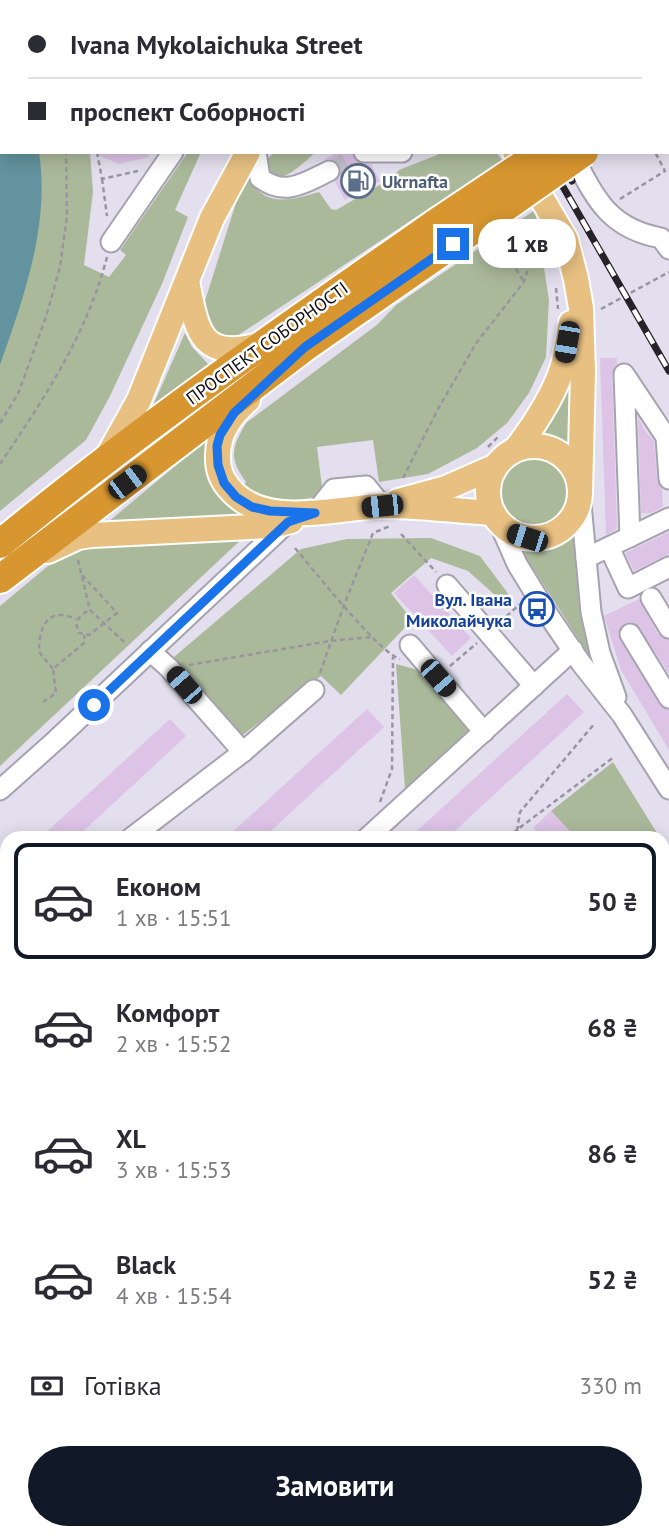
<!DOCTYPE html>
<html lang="uk">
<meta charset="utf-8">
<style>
body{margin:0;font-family:"PT Sans",sans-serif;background:#f7f7f7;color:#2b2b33;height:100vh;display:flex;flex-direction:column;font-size:26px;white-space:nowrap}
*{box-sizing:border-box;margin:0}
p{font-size:23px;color:#7c7c81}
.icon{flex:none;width:38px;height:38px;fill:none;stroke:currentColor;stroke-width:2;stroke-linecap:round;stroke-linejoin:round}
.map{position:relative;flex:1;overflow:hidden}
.drawer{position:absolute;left:0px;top:831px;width:670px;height:709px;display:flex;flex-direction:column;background:#fff;border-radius:21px 21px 0 0;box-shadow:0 4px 18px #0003}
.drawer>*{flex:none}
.hud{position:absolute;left:0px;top:0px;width:670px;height:154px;box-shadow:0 4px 18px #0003;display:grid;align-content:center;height:154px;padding:0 28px;background:#fff}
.end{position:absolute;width:32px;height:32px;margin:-16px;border:9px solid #1a73e8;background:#fff;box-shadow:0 0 0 4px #fff}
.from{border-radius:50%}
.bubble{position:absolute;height:49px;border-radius:24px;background:#fff;box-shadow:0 4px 18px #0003;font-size:23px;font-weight:700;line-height:49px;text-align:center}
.car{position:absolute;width:21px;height:42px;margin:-21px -10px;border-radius:9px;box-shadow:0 0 5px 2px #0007;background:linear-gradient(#222 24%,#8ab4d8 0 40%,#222 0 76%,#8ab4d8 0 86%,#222 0)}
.hud b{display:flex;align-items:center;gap:24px;height:66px;font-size:26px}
.hud b+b{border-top:2px solid #e1e1e2}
.hud i{width:18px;height:18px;background:#2b2b33}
ul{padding:12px 0 0;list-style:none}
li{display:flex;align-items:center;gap:21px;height:116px;margin:0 14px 10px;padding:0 14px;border:4px solid transparent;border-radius:14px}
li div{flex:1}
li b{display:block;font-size:26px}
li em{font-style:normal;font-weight:700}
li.current{border-color:#111827}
li>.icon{width:63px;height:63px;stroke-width:1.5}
.pay{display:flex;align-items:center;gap:18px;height:77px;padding:0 28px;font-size:26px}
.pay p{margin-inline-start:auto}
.cta{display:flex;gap:14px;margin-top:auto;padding:14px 28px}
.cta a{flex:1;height:80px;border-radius:42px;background:#111827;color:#fff;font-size:28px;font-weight:700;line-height:80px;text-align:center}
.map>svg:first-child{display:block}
.green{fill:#abb99b}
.water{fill:#63939e}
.building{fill:#ddc3e6}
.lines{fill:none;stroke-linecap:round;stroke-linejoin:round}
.minor-tunnel{stroke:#c3bfcd;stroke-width:19;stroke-dasharray:19 10;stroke-linecap:butt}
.minor-casing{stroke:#a6a2b0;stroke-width:23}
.major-casing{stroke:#fff;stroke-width:28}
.highway-casing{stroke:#fff;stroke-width:32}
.path{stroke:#9895a0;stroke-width:2.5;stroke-dasharray:5 3.5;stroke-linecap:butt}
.minor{stroke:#fff;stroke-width:19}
.major{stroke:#e7c082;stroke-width:24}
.highway{stroke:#d7962f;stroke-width:28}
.rail-casing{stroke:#26242a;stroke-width:7}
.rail{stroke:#fff;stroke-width:4.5;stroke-dasharray:13;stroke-linecap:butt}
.highway-bridge-casing{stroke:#fff;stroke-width:32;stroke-linecap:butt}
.highway-bridge{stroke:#d7962f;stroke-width:28}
.route{stroke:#1a73e8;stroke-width:9}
.labels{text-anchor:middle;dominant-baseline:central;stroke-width:5;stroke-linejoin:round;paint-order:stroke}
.service-label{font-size:18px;font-weight:bold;fill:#4e5e75;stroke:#fff;text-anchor:start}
.street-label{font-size:18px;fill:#0e0c11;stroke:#fff}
.transit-label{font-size:18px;font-weight:bold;fill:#164399;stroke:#fff;text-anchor:end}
</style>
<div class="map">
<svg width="669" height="1539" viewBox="0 0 669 1539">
<rect width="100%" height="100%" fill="#e3dfee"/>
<g class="green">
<polygon points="38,152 90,152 93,192 84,265 109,277 126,255 120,250 188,152 201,152 175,210 188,217 162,284 110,396 86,440 0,511 0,363"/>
<path d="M274 152H316C305 161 288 180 272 178L266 170V161Z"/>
<path d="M438 152H496L502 160 237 336 211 337 203 307 248 165C254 209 287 202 319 192L331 209 336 210 390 179 399 170 437 155Z"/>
<path d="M535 210 549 300 546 357 529 393 507 423 477 448 428 474 379 482 373 440 317 447 323 495C297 503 264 502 241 490L246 482C228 457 232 448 246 423L378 324 396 305Z"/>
<polygon points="185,333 192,347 209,365 151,410"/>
<polygon points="574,360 576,448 558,437 535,433"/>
<polygon points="205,441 205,462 211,481 256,520 107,523"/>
<circle cx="535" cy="493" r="36"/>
<path d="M579 528 600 672 517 544C545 549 558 548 579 528Z"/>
<polygon points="246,535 0,766 0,606 66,551 127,538"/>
<polygon points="431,538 480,556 512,599 505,604 468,571 431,558 391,593 412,620 341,695 321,676 240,737 168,662 301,549 347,539"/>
<polygon points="396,664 429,673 472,730 405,789"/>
<polygon points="613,762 660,838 576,838 551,811"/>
<polygon points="663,844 669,853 669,940 663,933"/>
<polygon points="0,1300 7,1308 7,1336 4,1339 7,1342 7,1366 0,1372"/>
<polygon points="669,1391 669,1460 663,1454 663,1397"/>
<polygon points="7,1446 7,1530 0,1522 0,1453"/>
<polygon points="48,1533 147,1533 150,1539 50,1539"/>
</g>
<path class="water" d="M0 8 2 152H39C50 226 24 296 0 365Z"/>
<g class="building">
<polygon points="91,152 148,152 149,157 119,164"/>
<polygon points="337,152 352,152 357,162 371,164 380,181 345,200 335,182 341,172 340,165 330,159 323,160"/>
<polygon points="600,358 617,358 617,364 612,374 617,529 606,535"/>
<polygon points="638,417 645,431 654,441 657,480 662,489 663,507 651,513 641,513"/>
<polygon points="669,532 669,554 634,571 625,553"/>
<polygon points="414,575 471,638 452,656 394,593"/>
<polygon points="639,599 658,634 669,640 669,674 636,624 630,622 623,624 618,635 659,704 669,710 669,750 621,670 604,616"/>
<polygon points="567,694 584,712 447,838 409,838"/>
<polygon points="367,709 384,727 263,838 226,838"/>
<polygon points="170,719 186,736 76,838 40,838"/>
<polygon points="551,811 576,838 543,838 533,828"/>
</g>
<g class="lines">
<polyline class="minor-tunnel" points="329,171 364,152"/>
<g class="minor-casing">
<g id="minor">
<polyline points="129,0 130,2"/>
<polyline points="548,2 549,0"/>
<polyline points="668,124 669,124"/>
<path d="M256 152 260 178C285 197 304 183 329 171"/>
<polyline points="364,152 402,152"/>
<path d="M571 152C595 197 607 228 661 238L669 249"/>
<polyline points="111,242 173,152"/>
<polyline points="580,493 591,612 600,653 616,697"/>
<polyline points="315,513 334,489 366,486 382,506"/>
<polyline points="499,523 517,564 547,613 581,663 622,715 669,789"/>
<polyline points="630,537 624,374 666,437 669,479"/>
<polyline points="609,547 628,588 669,567"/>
<polyline points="586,558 669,518"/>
<polyline points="447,585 534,686"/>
<polyline points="651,598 669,628"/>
<polyline points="630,634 669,698"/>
<polyline points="410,645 484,732"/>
<polyline points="150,651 169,668 243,752"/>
<polyline points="0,790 56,740 288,522"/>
<polyline points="131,838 243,752 314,690"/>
<polyline points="367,838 573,650"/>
<polyline points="0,940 7,934"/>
<polyline points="663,1016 669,1022"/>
<polyline points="663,1083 669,1090"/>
<polyline points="0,1111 7,1119"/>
<polyline points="0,1292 7,1300"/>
<polyline points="663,1306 669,1301"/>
<polyline points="0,1415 7,1408"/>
<polyline points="35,1533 36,1539"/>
<polyline points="227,1533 233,1539"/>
<polyline points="411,1539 418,1533"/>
<polyline points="513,1539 520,1533"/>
<polyline points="659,1539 669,1531"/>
</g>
</g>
<g class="major-casing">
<g id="major">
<polyline points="249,0 249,2"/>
<polyline points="299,0 301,2"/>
<polyline points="515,152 566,240 576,279 581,308 583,372 580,493"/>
<path d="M187 281C197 332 200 362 262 344"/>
<path d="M248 400C230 416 217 433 218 459 218 469 222 480 229 488 263 530 334 508 381 506 417 505 456 511 493 513"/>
<circle cx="534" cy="492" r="46"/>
<path d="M516 449C535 424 556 393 564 362 567 349 569 336 571 323"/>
<polyline points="106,459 139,400 212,218 248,152"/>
<polyline points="398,501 446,488 496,466"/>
<polyline points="48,551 78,537 92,535 271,526 291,521"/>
</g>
</g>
<g class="highway-casing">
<g id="highway">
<polyline points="668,64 669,64"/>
<polyline points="668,94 669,93"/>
<path d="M0 544C139 429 288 326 436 223"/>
<polyline points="0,579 305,347 453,244"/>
</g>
</g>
<g class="path">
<polyline points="26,0 27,2"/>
<polyline points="57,0 58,2"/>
<polyline points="176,0 176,2"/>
<polyline points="325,0 330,2"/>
<polyline points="367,0 372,2"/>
<polyline points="378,0 381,2"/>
<polyline points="404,2 405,0"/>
<polyline points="97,152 102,179 138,171"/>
<polyline points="102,179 107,216"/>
<polyline points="620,199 665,171 655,152"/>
<polyline points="498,240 524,282"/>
<polyline points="556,288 558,309"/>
<polyline points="601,309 669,272"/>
<polyline points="0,423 18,394 46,317 60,267 67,216 66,152"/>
<polyline points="488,447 500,435"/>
<path d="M0 464C44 399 87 334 107 257"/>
<polyline points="403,478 439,407 477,342 524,282 539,231"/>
<polyline points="401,534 436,572"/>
<path d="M295 548C312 568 380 654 400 659"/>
<polyline points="78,560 90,610 124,642"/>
<path d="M82 575 117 613 89 635 79 633C73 621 80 615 90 610"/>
<polyline points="500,622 520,604"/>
<polyline points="189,665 330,641 372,637"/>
<polyline points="450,666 477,643"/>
<path d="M53 669 39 652C39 627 47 606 76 619"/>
<polyline points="320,673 344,605 373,533 390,526"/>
<polyline points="43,702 56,693 53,669 85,642 84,635"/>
<polyline points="380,802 392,769 393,657"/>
<polyline points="517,831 520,812 595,723"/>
<polyline points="322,838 350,834"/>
<polyline points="506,838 614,757"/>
<polyline points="0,985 7,962"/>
<polyline points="0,1044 7,1044"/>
<polyline points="0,1062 7,1071"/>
<polyline points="0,1324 7,1317"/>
<polyline points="663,1376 669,1378"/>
<polyline points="663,1476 669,1480"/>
<polyline points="352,1539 356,1533"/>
</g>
<use href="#minor" class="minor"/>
<use href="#major" class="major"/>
<use href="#highway" class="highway"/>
<g class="rail-casing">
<g id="rail">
<polyline points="455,0 457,2"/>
<polyline points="468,0 469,2"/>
<polyline points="543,152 669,371"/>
<polyline points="556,152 572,181"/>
</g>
</g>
<use href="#rail" class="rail"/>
<g class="highway-bridge-casing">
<g id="highway-bridge">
<polyline points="436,223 542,152"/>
<polyline points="453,244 584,152"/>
</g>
</g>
<use href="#highway-bridge" class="highway-bridge"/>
</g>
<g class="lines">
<polyline class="route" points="94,705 288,522 315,513 270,511 252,507 236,497 224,483 218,465 217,446 220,435 234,413 305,347 453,244"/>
</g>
<defs>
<g id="fuel-ring" transform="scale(1.75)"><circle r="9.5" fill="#fff" stroke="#5c6f8a" stroke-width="1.5"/><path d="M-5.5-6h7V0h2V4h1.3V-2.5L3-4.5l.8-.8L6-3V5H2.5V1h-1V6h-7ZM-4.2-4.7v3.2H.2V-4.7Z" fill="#5c6f8a"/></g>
<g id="bus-ring" transform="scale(1.75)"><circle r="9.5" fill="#fff" stroke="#1a4fb4" stroke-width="1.5"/><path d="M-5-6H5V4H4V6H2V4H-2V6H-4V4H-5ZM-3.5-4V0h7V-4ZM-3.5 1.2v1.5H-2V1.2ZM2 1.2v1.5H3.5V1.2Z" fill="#1a4fb4"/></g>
</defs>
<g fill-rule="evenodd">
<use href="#fuel-ring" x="358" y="181"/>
<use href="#bus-ring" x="537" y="609"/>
</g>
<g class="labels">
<g class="service-label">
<text x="382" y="181">Ukrnafta</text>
</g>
<g class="street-label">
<text transform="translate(267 343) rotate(-36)">ПРОСПЕКТ СОБОРНОСТІ</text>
</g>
<g class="transit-label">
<text x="512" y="599">Вул. Івана<tspan x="512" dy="21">Миколайчука</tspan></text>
</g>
</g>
</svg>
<i class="end from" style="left:94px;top:705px"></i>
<i class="end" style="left:453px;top:244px"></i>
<div class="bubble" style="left:478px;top:219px;width:98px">1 хв</div>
<i class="car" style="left:567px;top:342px;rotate:190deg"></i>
<i class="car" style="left:127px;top:482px;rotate:53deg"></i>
<i class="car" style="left:382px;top:506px;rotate:264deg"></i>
<i class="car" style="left:527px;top:538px;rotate:288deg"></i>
<i class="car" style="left:438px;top:678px;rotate:139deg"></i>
<i class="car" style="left:184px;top:685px;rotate:319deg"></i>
<div class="hud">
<b><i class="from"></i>Ivana Mykolaichuka Street</b>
<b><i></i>проспект Соборності</b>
</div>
<section class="drawer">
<ul>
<li class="current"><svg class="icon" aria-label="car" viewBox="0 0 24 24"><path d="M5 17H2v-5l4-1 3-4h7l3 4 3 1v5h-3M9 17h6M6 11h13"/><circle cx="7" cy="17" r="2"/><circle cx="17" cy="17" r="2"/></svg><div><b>Економ</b><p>1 хв · 15:51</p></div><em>50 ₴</em></li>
<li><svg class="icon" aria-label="car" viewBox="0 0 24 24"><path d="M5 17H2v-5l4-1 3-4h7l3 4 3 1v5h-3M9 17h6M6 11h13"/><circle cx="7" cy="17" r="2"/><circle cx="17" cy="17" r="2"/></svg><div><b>Комфорт</b><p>2 хв · 15:52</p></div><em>68 ₴</em></li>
<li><svg class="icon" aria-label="car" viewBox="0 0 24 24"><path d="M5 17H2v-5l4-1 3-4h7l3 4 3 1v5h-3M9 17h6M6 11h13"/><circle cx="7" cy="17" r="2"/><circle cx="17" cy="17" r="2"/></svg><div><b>XL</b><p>3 хв · 15:53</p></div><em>86 ₴</em></li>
<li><svg class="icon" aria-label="car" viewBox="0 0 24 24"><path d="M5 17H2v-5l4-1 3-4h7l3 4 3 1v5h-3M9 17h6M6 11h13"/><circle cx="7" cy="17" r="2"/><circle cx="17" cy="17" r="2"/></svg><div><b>Black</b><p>4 хв · 15:54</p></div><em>52 ₴</em></li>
</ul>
<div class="pay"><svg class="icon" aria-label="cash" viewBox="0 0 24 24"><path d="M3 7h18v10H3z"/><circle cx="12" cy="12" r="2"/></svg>Готівка<p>330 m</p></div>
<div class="cta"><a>Замовити</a></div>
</section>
</div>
